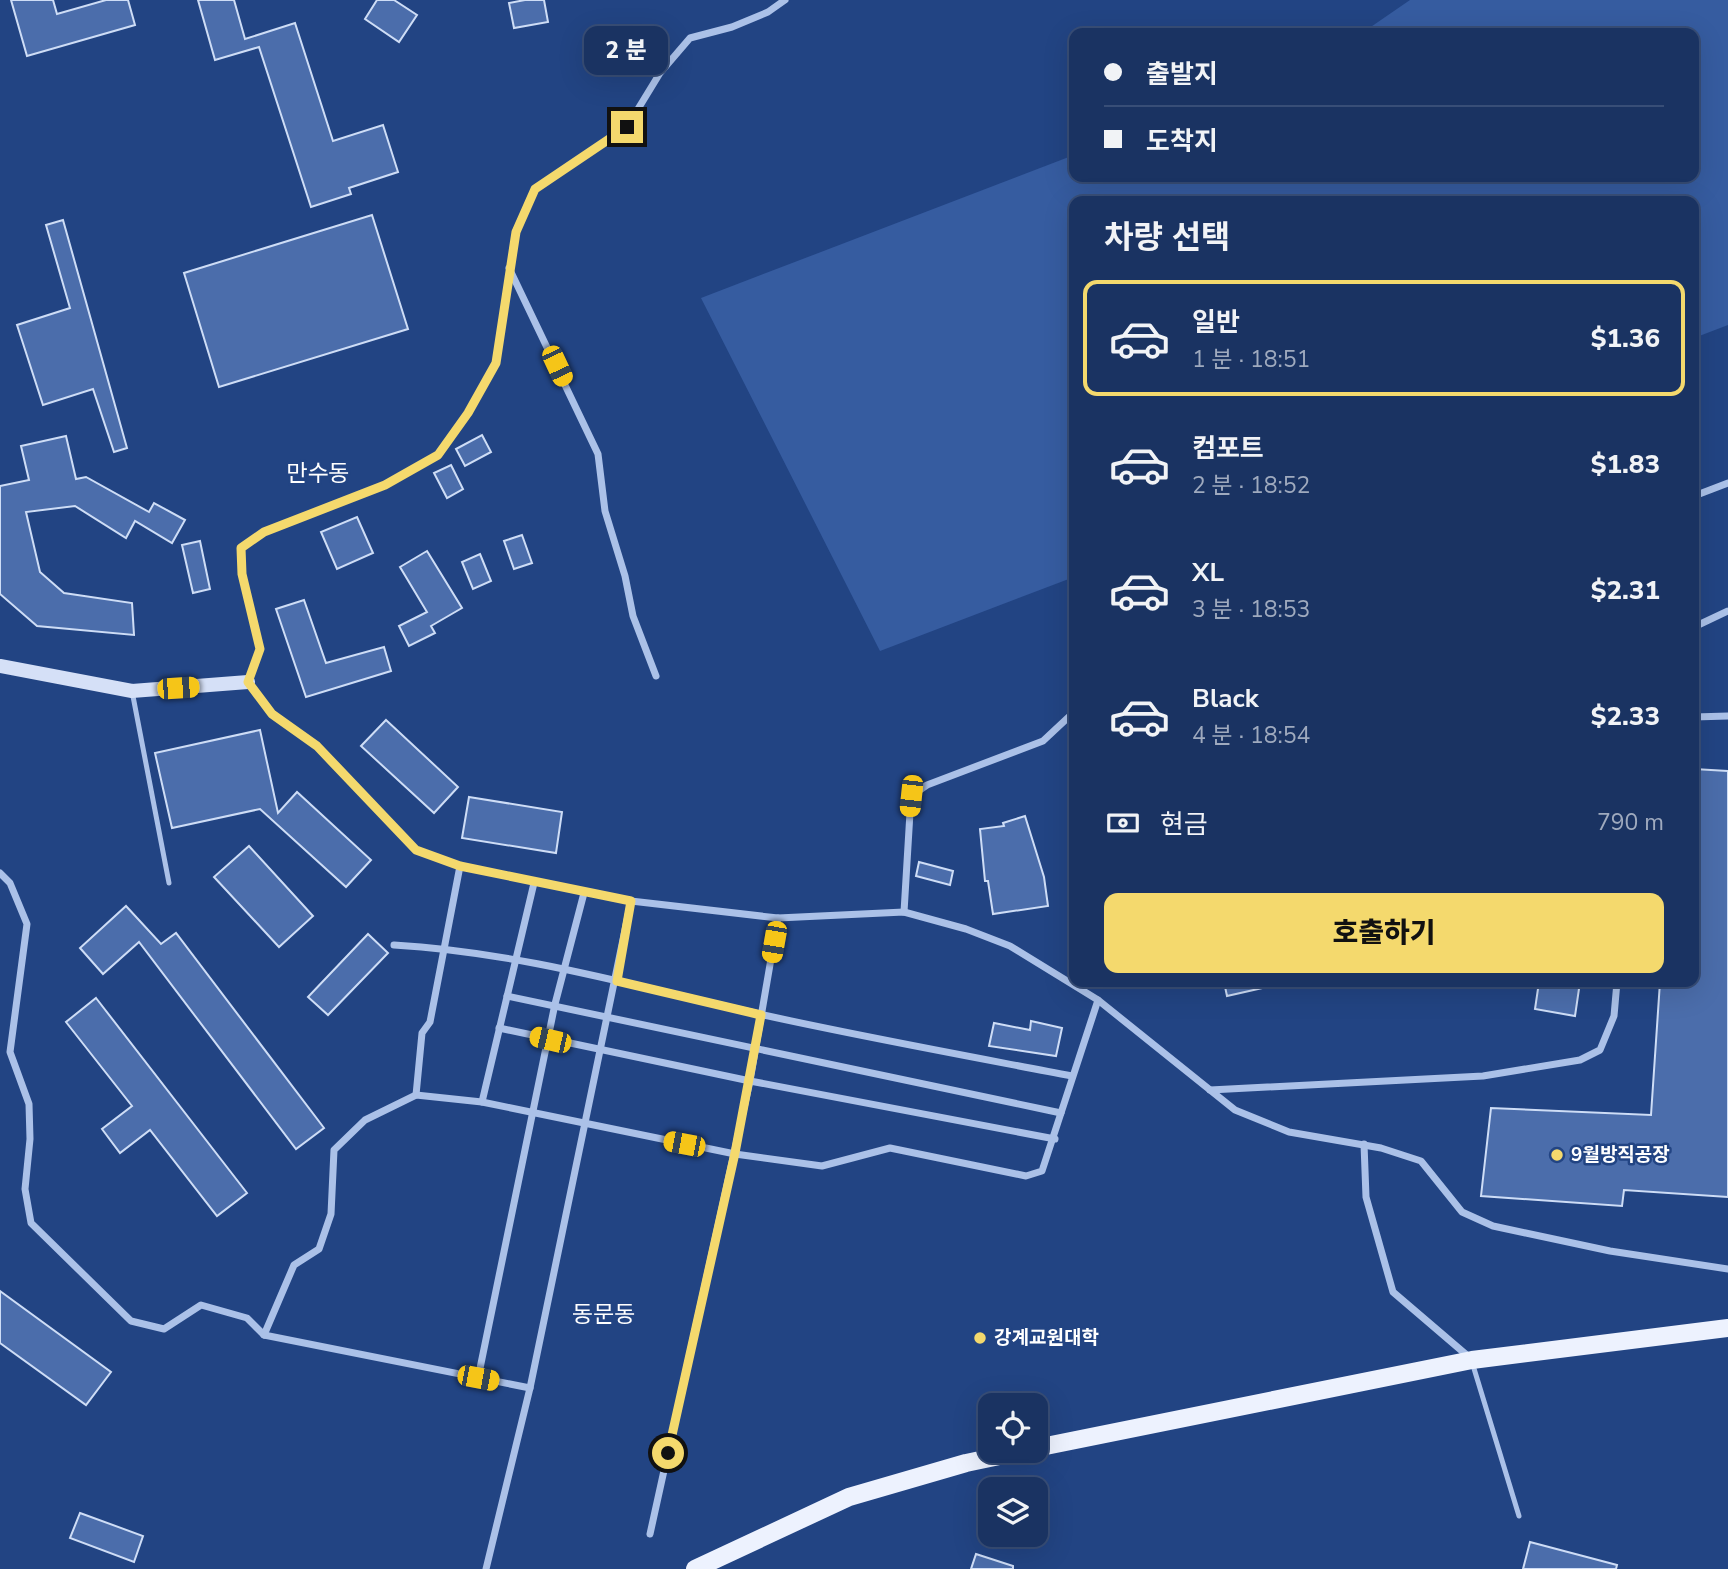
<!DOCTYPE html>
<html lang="ko">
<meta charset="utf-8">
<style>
body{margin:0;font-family:"Nunito Sans","Noto Sans KR",sans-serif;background:#233b68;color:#f1f3f6;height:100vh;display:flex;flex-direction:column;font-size:26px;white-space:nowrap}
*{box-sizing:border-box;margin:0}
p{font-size:23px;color:#9faabe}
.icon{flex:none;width:38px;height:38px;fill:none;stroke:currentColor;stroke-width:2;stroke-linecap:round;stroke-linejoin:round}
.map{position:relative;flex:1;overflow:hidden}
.details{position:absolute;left:1069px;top:196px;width:630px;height:791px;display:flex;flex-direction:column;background:#1a3362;border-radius:14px;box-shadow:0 7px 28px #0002,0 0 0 2px #384e77}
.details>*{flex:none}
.banner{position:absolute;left:1069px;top:28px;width:630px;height:154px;border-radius:14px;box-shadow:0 7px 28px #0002,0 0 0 2px #384e77;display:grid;align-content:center;height:154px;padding:0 35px;background:#1a3362}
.fabs{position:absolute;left:978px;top:1393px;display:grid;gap:14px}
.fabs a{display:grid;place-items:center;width:70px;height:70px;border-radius:14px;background:#1a3362;box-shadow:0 7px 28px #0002,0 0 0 2px #384e77;font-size:35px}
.end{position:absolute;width:32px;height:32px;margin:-16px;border:9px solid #f4d96d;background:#111;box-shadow:0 0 0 4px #111}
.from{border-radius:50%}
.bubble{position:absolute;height:49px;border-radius:14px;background:#1a3362;box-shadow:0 7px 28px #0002,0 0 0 2px #384e77;font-size:23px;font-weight:800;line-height:49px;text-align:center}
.car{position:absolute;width:21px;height:42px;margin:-21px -10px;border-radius:9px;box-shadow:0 0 5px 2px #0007;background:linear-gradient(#f5c518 24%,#345 0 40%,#f5c518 0 76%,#345 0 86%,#f5c518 0)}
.banner b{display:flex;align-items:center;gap:24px;height:66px;font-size:26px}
.banner b+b{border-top:2px solid #384e77}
.banner i{width:18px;height:18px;background:#f1f3f6}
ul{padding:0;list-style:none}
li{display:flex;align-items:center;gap:21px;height:116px;margin:0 14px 10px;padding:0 21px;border:4px solid transparent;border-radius:14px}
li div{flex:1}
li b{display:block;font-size:26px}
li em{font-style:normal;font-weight:800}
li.active{border-color:#f4d96d}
li>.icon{width:63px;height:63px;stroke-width:1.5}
h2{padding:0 35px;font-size:32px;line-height:84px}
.pay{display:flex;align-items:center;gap:18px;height:77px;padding:0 35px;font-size:26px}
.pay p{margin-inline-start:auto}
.button{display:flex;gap:14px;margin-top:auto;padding:14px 35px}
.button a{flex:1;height:80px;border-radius:14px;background:#f4d96d;color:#111;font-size:28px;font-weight:800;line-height:80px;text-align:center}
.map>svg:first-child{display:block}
.green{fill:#365ca0}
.building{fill:#4b6dab;stroke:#ceddf6;stroke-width:2}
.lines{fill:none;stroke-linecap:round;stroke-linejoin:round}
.lane{stroke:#abc1e8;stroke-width:5}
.street{stroke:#abc1e8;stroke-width:7}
.secondary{stroke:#d5e0f7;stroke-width:14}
.primary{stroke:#edf2fe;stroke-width:18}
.route{stroke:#f4d96d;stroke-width:9}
.poi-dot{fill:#f4d96d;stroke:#224483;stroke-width:2.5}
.labels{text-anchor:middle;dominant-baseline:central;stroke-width:5;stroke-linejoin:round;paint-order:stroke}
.poi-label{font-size:19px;font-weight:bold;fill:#fff;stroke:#224483;text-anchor:start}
.quarter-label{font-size:23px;fill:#fff;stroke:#224483}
</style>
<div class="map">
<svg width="1728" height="1569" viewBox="0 0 1728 1569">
<rect width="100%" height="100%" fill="#224483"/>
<polygon class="green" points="1410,0 1728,0 1728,325 1694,338 1694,201 1074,201 1074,577 880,651 701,298 1074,155 1074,177 1694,177 1694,33 1362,33"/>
<g class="building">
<polygon points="11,0 53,0 57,14 106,0 128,0 135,25 27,56"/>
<polygon points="198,0 234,0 245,39 295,23 333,141 383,125 398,172 349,188 351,194 311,207 259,47 215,60"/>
<polygon points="377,0 394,0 417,15 399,42 365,19"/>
<polygon points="525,0 544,0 548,22 514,28 509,3"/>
<polygon points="372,215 408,329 219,387 184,273"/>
<polygon points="63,220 127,448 114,452 93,389 43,405 17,325 70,308 46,225"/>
<polygon points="482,435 491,452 465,466 456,449"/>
<polygon points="66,436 76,479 86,477 149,512 154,503 185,520 172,543 135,521 126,538 75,506 26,512 40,572 64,593 132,603 134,635 37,626 0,594 0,486 29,480 21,446"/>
<polygon points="451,465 463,489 447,498 434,473"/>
<polygon points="357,517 373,553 337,569 321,532"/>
<polygon points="522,535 532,563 514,569 504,541"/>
<polygon points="200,541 210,589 193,593 182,545"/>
<polygon points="427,551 462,608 431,626 435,633 409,646 399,626 427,612 400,567"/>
<polygon points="480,554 491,581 473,589 462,562"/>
<polygon points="304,600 326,663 384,647 391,671 306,697 276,609"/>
<polygon points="386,720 458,787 434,813 361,746"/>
<polygon points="260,730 278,813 297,792 371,860 346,887 260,809 172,828 155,753"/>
<polygon points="1694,769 1728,771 1728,1197 1624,1190 1622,1206 1481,1196 1491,1108 1651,1115 1660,982 1694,982"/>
<polygon points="469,797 562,812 556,853 462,838"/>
<polygon points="1025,816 1044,877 1048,906 993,914 988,881 985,881 980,829 1004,826 1003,823"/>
<polygon points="249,846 313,916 279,947 214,877"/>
<polygon points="919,862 953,871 950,885 916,876"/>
<polygon points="126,906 161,944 176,933 324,1128 296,1149 139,942 103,974 80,948"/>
<polygon points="368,934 388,953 328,1015 308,997"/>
<polygon points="1224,982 1266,982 1267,987 1227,996"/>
<polygon points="1539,982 1580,982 1575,1016 1535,1009"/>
<polygon points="96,998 247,1193 217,1216 150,1130 120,1153 102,1129 132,1106 66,1022"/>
<polygon points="1031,1021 1062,1028 1056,1056 989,1046 994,1023 1030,1030"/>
<polygon points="0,1291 111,1372 86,1405 0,1343"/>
<polygon points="80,1513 143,1536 134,1562 70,1538"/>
<polygon points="1530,1542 1617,1565 1616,1569 1523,1569"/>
<polygon points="976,1554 1013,1566 1013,1569 971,1569"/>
</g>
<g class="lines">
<g class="lane">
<polyline points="132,691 169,883"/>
<polyline points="1472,1362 1519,1516"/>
</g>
<g class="street">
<polyline points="785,0 768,12 732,27 690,38 660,73 627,127 535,189 516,231 496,363 468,413 438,455 385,485 264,532 241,548 242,574 260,649 248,682 272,714 317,746 416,850 460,866 631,901 778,918 904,912 966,929 1010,946 1098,1000 1235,1110 1289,1132 1381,1148 1421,1161 1462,1212 1493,1226 1610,1251 1728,1269"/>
<polyline points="509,268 598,454 605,511 625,576 633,616 656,676"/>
<polyline points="1694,496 1728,483"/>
<polyline points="1694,627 1728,611"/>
<polyline points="1694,717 1728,716"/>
<polyline points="0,873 10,883 27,924 10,1052 29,1104 30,1139 25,1189 31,1223 131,1321 164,1329 201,1305 247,1318 264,1335 530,1388"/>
<polyline points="904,912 911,796 927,785 1043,741 1074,712"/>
<path d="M394 945C518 952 638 987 759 1014 863 1037 968 1056 1072 1076"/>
<polyline points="507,996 1061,1113"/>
<polyline points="499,1028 750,1081 1055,1139"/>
<polyline points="1210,1090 1483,1076 1580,1060 1600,1050 1614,1016 1617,982"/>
<polyline points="416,1095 422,1033 430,1022 460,866"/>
<polyline points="482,1102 534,883"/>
<polyline points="1364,1144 1366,1197 1393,1292 1469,1357"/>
<polyline points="264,1335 294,1265 319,1249 331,1214 334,1150 365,1120 416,1095 482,1102 735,1154 822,1166 890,1148 1026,1176 1042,1171 1098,1000"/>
<polyline points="478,1378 555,1004 584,893"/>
<polyline points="650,1534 750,1081 778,918"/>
<polyline points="486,1569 530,1388 631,901"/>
</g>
<polyline class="secondary" points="0,666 132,691 248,682"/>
<g class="primary">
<polyline points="1036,1448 1472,1360 1728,1328"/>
<polyline points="695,1569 849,1497 966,1463 1023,1451"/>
</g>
</g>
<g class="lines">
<polyline class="route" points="627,127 535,189 516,232 496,363 468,413 438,455 385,485 264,532 241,548 242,574 260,649 248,682 272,714 317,746 416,850 460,866 631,901 617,981 761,1015 735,1153 668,1453"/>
</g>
<g class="poi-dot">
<circle cx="1557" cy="1155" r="7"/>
<circle cx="980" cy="1338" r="7"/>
</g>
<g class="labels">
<g class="poi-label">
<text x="1571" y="1155">9월방직공장</text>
<text x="994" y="1338">강계교원대학</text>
</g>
<g class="quarter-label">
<text x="318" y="473">만수동</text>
<text x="604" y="1314">동문동</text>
</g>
</g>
</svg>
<div class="fabs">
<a><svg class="icon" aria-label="locate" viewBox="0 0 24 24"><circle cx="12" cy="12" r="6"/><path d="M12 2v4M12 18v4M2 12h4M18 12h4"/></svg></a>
<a><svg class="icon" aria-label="layers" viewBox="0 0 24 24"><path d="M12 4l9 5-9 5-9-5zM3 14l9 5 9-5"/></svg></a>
</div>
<i class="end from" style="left:668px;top:1453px"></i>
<i class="end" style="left:627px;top:127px"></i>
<div class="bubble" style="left:584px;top:26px;width:84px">2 분</div>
<i class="car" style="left:557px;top:366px;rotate:155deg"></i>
<i class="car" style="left:178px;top:688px;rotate:86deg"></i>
<i class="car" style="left:911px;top:796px;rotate:186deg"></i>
<i class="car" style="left:774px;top:942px;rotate:190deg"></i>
<i class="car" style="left:550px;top:1040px;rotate:283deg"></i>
<i class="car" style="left:684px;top:1144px;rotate:281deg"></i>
<i class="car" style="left:478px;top:1378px;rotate:101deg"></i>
<div class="banner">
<b><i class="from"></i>출발지</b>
<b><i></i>도착지</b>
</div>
<section class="details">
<h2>차량 선택</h2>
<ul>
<li class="active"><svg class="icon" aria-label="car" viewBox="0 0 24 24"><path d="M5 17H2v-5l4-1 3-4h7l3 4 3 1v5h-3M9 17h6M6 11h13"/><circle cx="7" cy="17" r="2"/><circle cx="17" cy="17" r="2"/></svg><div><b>일반</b><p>1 분 · 18:51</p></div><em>$1.36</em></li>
<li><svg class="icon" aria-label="car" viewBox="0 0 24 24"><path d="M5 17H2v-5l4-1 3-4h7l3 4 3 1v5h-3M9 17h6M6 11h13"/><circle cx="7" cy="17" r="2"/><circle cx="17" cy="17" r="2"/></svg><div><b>컴포트</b><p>2 분 · 18:52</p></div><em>$1.83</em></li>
<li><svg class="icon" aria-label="car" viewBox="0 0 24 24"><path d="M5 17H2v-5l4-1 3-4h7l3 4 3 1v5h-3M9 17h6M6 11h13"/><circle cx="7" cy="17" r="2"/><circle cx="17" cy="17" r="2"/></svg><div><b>XL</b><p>3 분 · 18:53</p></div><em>$2.31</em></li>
<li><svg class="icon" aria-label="car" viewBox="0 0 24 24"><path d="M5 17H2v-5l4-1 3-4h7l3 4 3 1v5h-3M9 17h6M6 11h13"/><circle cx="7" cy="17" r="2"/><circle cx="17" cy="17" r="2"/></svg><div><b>Black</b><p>4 분 · 18:54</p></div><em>$2.33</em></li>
</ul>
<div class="pay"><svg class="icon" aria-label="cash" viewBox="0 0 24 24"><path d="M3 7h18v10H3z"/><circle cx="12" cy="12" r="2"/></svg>현금<p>790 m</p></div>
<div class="button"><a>호출하기</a></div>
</section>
</div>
